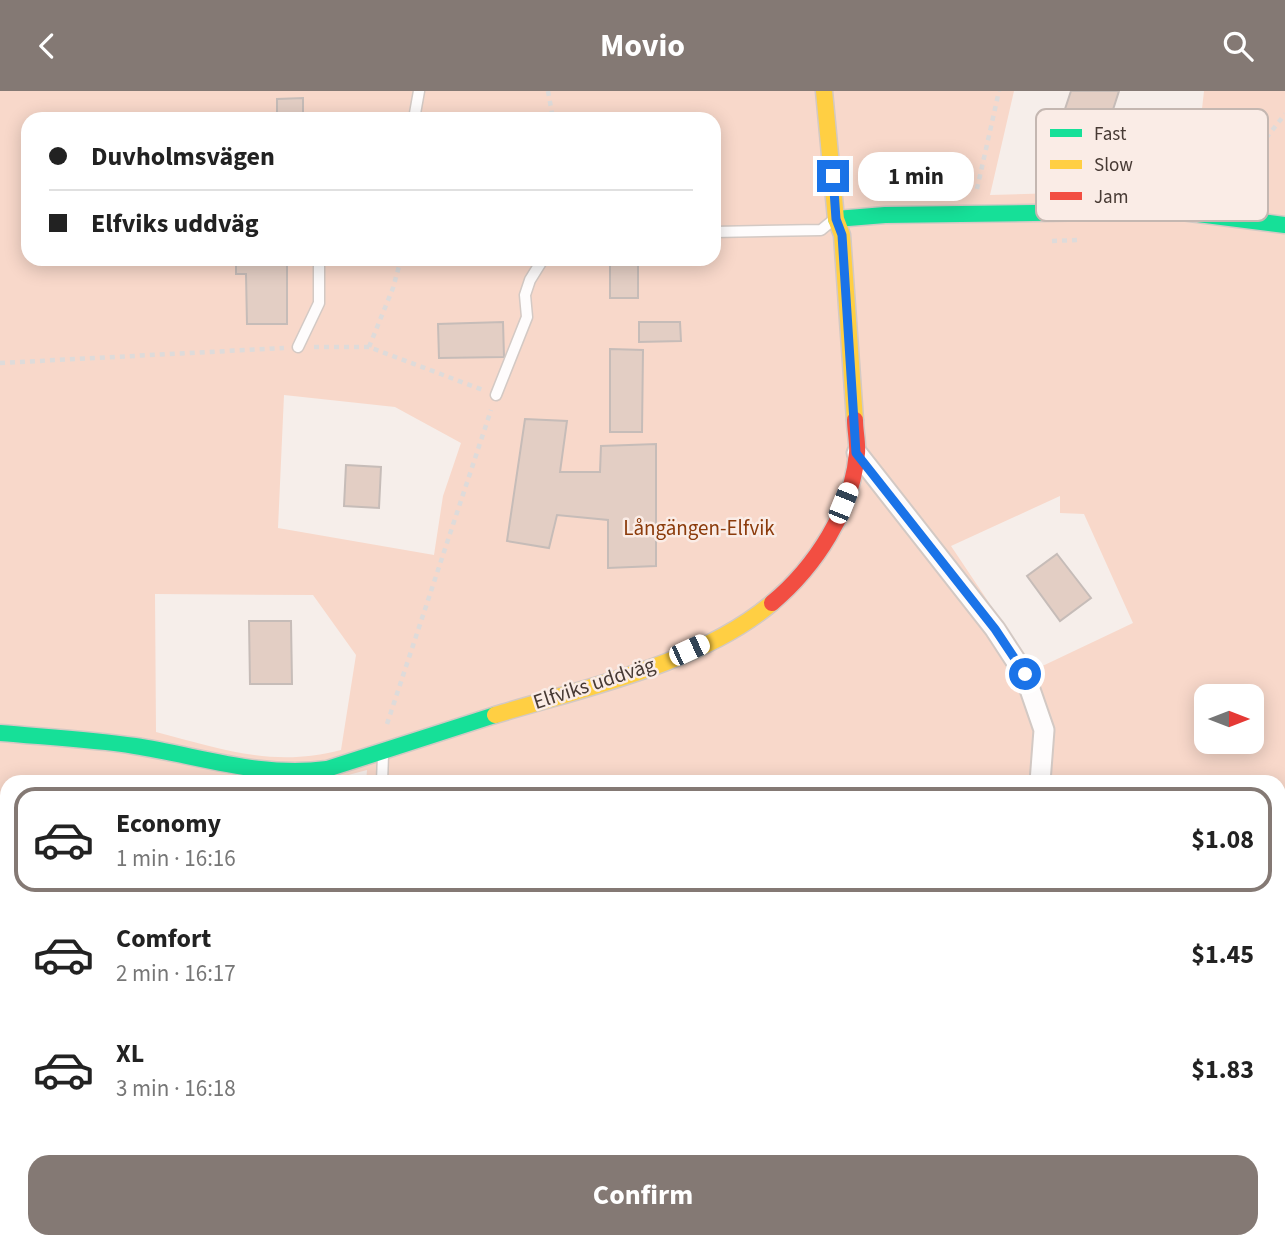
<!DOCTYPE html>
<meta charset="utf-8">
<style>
body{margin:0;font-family:"Source Sans 3",sans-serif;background:#f2f2f2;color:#222;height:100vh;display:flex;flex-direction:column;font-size:26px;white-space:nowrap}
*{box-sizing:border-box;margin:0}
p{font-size:23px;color:#767676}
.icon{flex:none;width:38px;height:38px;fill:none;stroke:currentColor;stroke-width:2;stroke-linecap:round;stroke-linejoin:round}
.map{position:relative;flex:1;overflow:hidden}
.panel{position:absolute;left:0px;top:684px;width:1286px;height:474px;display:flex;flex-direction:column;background:#fff;border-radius:21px 21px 0 0;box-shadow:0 4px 18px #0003}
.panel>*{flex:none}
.hud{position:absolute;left:21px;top:21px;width:700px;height:154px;border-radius:21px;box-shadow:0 4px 18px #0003;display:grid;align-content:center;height:154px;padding:0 28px;background:#fff}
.needle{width:46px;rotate:90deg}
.tools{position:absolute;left:1194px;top:593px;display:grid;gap:14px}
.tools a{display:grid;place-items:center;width:70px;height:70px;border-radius:14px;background:#fff;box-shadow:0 4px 18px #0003;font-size:35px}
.end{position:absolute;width:32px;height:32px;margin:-16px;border:9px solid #1a73e8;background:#fff;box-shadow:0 0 0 4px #fff}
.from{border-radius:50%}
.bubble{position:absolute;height:49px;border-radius:21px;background:#fff;box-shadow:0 4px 18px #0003;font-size:23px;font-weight:700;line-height:49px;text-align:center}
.car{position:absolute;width:21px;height:42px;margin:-21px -10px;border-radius:9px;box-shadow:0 0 5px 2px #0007;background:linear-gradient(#fff 24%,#345 0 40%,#fff 0 76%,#345 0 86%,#fff 0)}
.hud b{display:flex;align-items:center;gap:24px;height:66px;font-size:26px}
.hud b+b{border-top:2px solid #e0e0e0}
.hud i{width:18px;height:18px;background:#222}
ul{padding:12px 0 0;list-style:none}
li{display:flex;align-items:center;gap:21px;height:105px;margin:0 14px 10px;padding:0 14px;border:4px solid transparent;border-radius:21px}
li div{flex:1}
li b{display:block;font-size:26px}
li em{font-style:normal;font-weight:700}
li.on{border-color:#847974}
li>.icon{width:63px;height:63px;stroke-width:1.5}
.button{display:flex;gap:14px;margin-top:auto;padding:14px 28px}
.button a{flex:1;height:80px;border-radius:21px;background:#847974;color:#fff;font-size:28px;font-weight:700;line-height:80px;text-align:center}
header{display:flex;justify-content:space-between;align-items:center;height:91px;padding:0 28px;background:#847974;color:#fff;font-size:32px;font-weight:700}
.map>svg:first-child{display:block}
.green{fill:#f8d8ca;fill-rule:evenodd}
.building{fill:#e3cec4;stroke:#c6bcb8;stroke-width:2}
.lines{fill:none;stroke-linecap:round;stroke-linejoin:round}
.lane-casing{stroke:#d3c9c4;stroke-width:13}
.street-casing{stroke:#d3c9c4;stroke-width:23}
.fast-casing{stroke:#d3c9c4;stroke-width:19}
.slow-casing{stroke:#d3c9c4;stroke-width:19}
.jam-casing{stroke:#d3c9c4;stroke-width:19}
.path{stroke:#dedbda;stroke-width:4.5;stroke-dasharray:5 5;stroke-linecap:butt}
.lane{stroke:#fefcfc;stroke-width:10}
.street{stroke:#fefcfc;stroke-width:19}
.fast{stroke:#16e098;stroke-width:16}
.slow{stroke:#ffcf43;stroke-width:16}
.jam{stroke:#f24e42;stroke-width:16}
.route{stroke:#1a73e8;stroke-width:9}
.labels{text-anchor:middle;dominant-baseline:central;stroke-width:5;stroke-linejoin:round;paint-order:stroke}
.park-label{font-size:21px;fill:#8b3b0b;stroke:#faece6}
.street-label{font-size:21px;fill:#473a34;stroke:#faece6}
.key{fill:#faece6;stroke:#c4b7b1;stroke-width:2}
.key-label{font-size:19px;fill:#473a34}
</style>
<header><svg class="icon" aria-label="back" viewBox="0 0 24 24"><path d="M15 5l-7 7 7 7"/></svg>Movio<svg class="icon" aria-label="search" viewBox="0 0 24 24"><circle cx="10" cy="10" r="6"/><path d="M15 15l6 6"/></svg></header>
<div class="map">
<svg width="1285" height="1158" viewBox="0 0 1285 1158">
<rect width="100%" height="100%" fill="#f6eeea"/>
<g class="green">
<path d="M0 0H1014L990 104 1193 98 1204 0H1285V1158H986V1152H1279V691H366L367 679 322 691H7V1152H180V1158H0ZM28 28H714V168H28ZM284 304 395 316 461 352 443 405 434 464 278 437ZM1060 405V422L1084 423 1133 532 1034 579 951 455ZM155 503 313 504 356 564 341 659C274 677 221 658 156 641ZM1206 606H1251V651H1206Z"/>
<polygon points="338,1152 949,1152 941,1158 336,1158"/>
</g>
<g class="building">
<polygon points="1071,0 1119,0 1101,56 1057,42"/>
<polygon points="303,7 303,28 277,28 277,8"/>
<polygon points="236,168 287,168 287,233 247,233 246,183 236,183"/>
<rect x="610" y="170" width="28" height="37"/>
<polygon points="503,231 504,266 439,267 438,233"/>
<polygon points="639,231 680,231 681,250 639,251"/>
<polygon points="610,258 643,259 642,341 610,341"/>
<polygon points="525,328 567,330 560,381 600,381 601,355 656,353 656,475 608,477 608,429 557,424 549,457 507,450"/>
<polygon points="346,374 381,376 379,417 344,415"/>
<polygon points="1057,463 1091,507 1060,530 1027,485"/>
<polygon points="249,530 291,530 292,593 250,593"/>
<polygon points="256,1152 312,1152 311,1158 255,1158"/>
</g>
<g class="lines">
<g class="lane-casing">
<g id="lane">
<polyline points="414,28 419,0"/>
<polyline points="714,141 821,139 832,130"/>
<polyline points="298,256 319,212 319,168"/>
<polyline points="496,304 527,226 525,204 530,189 543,168"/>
<polyline points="382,691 383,664"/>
<polyline points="371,1158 371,1152"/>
<polyline points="1017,1158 1018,1152"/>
</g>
</g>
<g class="street-casing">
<g id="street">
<polyline points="857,362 995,538 1025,584 1044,639 1040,691"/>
<polyline points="1279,1151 1285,1152"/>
</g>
</g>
<g class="fast-casing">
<g id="fast">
<polyline points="836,128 885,124 1174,120 1285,134"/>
<path d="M0 642C45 646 90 648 135 655 200 665 260 687 327 678L495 624"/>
</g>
</g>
<g class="slow-casing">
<g id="slow">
<polyline points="824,0 836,128 842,144 855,329"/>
<path d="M495 624C584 597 700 573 772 512"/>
</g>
</g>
<g class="jam-casing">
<path id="jam" d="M772 512C815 476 852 420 857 362 858 352 855 340 855 329"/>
</g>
<g class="path">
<polyline points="548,0 553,28"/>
<polyline points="977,98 999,0"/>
<polyline points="1223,102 1285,23"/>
<polyline points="1052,150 1078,149"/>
<polyline points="314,256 369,256 483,299"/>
<polyline points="369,256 393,197 401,168"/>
<polyline points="0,272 284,257"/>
<polyline points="387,633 491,319"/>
<polyline points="814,1158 828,1152"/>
</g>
<use href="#lane" class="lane"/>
<use href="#street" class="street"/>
<use href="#fast" class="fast"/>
<use href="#slow" class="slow"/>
<use href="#jam" class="jam"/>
</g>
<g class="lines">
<polyline class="route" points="833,85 836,128 842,144 856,362 995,538 1025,583"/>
</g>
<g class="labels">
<g class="park-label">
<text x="699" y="437">Långängen-Elfvik</text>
</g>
<g class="street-label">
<text transform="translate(594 592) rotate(-18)">Elfviks uddväg</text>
</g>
</g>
<rect x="1036" y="18" width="232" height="112" rx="10" class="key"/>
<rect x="1050" y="38" width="32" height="8" fill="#16e098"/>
<rect x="1050" y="69" width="32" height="9" fill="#ffcf43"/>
<rect x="1050" y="101" width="32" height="8" fill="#f24e42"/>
<g class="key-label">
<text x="1094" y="49">Fast</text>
<text x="1094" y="80">Slow</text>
<text x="1094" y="112">Jam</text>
</g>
</svg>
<div class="tools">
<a><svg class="needle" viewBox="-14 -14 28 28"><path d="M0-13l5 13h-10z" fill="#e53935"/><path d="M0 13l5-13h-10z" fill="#767676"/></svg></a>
</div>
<i class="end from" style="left:1025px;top:583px"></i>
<i class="end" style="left:833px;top:85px"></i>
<div class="bubble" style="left:858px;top:61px;width:116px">1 min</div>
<i class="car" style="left:843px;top:412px;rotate:22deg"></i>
<i class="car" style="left:689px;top:559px;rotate:65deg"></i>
<div class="hud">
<b><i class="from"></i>Duvholmsvägen</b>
<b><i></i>Elfviks uddväg</b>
</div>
<section class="panel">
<ul>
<li class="on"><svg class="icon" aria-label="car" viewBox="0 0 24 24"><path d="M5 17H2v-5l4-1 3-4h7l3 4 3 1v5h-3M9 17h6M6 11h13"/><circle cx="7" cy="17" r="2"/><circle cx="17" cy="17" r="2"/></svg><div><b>Economy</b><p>1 min · 16:16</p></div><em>$1.08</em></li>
<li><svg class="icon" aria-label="car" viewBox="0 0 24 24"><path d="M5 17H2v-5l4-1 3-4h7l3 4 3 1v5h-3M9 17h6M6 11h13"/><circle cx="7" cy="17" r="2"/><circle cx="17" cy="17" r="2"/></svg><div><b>Comfort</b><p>2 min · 16:17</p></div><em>$1.45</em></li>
<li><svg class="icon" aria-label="car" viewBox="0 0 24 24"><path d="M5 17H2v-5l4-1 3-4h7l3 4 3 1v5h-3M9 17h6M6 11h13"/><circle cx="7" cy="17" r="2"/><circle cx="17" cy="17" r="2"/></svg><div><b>XL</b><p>3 min · 16:18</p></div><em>$1.83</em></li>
</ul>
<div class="button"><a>Confirm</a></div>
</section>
</div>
